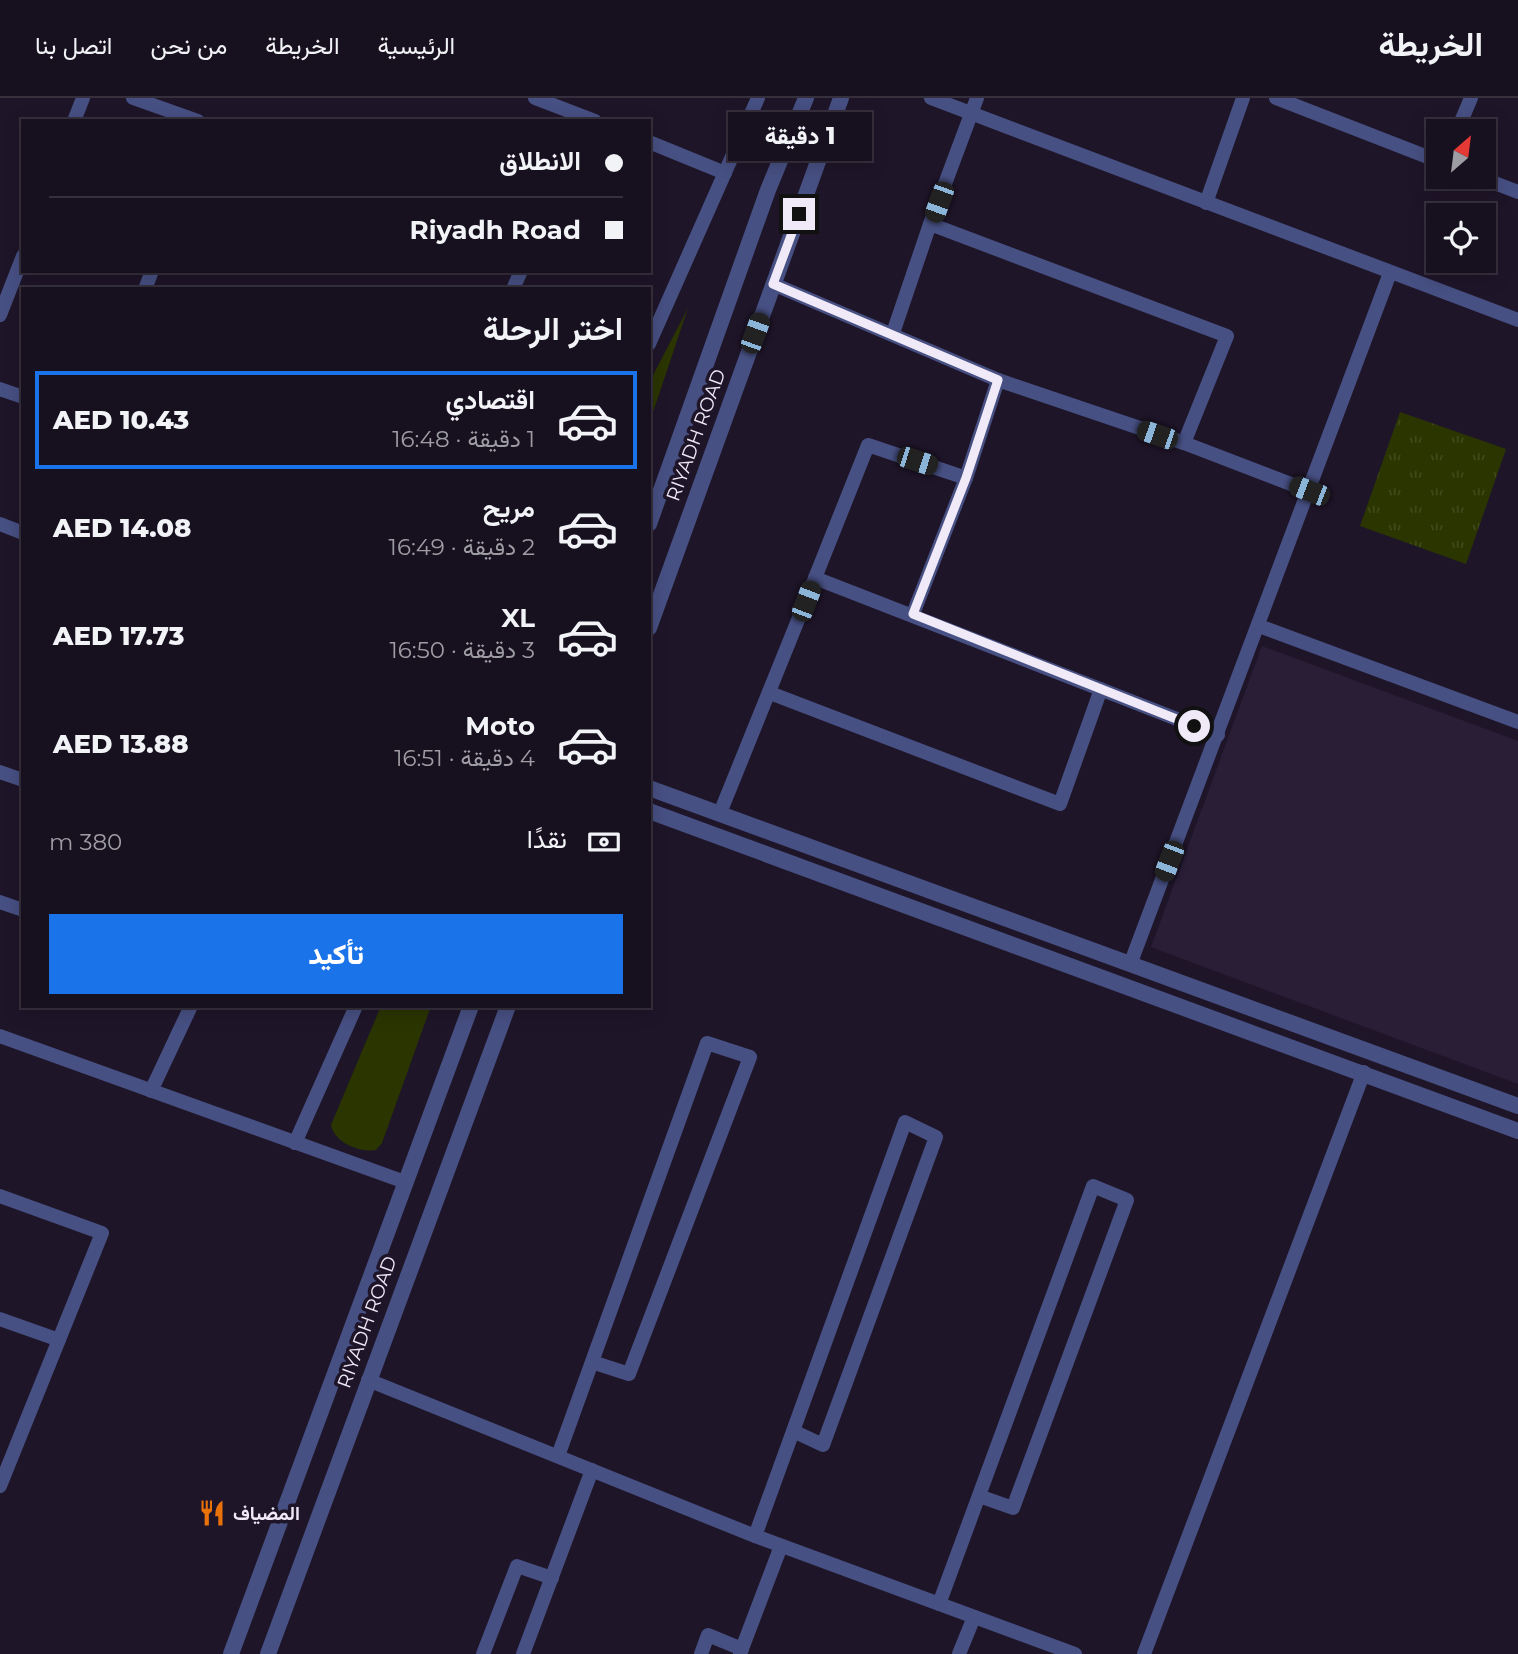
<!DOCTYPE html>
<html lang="ar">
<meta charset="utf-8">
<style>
body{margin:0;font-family:Montserrat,Vazirmatn,sans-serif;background:#241e2c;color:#f1f3f6;direction:rtl;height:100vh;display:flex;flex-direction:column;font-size:26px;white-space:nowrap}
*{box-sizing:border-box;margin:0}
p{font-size:23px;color:#9e9da4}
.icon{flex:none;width:38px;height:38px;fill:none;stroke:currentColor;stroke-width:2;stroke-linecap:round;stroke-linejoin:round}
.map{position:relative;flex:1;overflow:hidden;direction:ltr}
.panel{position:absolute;left:21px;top:189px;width:630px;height:721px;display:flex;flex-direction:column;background:#17101f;border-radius:0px;box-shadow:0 4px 18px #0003,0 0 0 2px #36303d;direction:rtl}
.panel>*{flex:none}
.hud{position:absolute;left:21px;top:21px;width:630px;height:154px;border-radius:0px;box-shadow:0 4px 18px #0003,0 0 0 2px #36303d;direction:rtl;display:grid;align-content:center;height:154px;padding:0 28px;background:#17101f}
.needle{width:46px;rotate:28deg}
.controls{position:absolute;left:1426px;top:21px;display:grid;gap:14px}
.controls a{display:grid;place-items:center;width:70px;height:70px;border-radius:0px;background:#17101f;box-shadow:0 4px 18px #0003,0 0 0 2px #36303d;font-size:35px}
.end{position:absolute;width:32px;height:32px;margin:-16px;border:9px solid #f0eaf8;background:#111;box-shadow:0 0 0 4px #111}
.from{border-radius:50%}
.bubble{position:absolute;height:49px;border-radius:0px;background:#17101f;box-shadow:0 4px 18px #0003,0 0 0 2px #36303d;font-size:23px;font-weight:800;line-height:49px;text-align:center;direction:rtl}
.car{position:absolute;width:21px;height:42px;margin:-21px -10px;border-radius:9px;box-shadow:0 0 5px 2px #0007;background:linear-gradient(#222 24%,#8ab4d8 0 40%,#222 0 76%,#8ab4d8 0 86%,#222 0)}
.hud b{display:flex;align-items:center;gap:24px;height:66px;font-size:26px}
.hud b+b{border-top:2px solid #36303d}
.hud i{width:18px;height:18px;background:#f1f3f6}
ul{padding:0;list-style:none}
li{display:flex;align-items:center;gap:21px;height:98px;margin:0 14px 10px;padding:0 14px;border:4px solid transparent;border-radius:0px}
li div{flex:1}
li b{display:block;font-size:26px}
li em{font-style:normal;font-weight:800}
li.on{border-color:#1a73e8}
li>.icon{width:63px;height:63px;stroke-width:1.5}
h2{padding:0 28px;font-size:32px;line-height:84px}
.pay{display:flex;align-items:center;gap:18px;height:77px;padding:0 28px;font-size:26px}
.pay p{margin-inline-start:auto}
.action{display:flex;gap:14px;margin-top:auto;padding:14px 28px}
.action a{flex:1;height:80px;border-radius:0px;background:#1a73e8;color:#fff;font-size:28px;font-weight:800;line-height:80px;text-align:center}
header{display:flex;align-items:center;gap:42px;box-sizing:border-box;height:98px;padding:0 35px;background:#17101f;border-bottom:2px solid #36303d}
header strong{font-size:33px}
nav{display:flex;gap:38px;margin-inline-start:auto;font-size:24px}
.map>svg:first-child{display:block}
.built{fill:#2a1e37}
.green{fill:#2a3500}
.park{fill:url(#park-tufts)}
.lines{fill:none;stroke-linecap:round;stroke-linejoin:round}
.minor{stroke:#475083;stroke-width:14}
.tertiary{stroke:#475083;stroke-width:16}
.route{stroke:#f0eaf8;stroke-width:9}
.labels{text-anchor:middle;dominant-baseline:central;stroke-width:7;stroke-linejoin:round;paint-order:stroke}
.street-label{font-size:19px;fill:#f0eaf8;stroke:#1f1529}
.poi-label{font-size:19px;font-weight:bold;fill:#f0eaf8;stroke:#1f1529;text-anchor:start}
</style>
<header>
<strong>الخريطة</strong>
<nav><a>الرئيسية</a><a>الخريطة</a><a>من نحن</a><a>اتصل بنا</a></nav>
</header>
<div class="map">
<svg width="1518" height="1556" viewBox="0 0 1518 1556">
<defs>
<pattern id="park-tufts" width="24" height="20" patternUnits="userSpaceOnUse" patternTransform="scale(1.75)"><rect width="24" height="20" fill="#2a3500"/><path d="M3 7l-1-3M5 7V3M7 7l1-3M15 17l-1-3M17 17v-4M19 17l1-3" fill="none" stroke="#3f4919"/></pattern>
</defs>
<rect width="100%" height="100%" fill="#1f1529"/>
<polygon class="built" points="1262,548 1518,643 1518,986 1151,849"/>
<g class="green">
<polygon points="688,210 649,326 649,285"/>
<path d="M381 908H431L382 1045 376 1052C359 1055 334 1044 331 1027Z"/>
</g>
<polygon class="park" points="1400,314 1506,351 1466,466 1360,428"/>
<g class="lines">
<g class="minor">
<polyline points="133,0 198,23"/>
<polyline points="535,0 595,23"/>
<polyline points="931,0 1518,222"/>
<polyline points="1276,0 1438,63"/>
<polyline points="74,23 83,0"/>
<polyline points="1457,33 1471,0"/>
<polyline points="649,44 725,75"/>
<polyline points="1479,79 1518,94"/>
<polyline points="1206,105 1243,0"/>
<polyline points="930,126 977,0"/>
<polyline points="773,186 998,282 1184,345 1309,393"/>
<polyline points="145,191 152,173"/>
<polyline points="513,191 521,173"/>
<polyline points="0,217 23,158"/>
<polyline points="893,235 930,126 1227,238 1184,345"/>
<polyline points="649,246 758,0"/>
<polyline points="0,291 23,299"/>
<polyline points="0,426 23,435"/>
<polyline points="815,480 868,347 966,380"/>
<polyline points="913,516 966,380 998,282"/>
<polyline points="1259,528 1518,624"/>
<polyline points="770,595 1060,706 1101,591"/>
<polyline points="0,674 23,682"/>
<polyline points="720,715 815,480 1218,637"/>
<polyline points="0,804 23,812"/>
<polyline points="1131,864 1390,175"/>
<polyline points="0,938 405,1084"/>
<polyline points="151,993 191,908"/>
<polyline points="295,1045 356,908"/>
<polyline points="0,1098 102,1135 0,1388"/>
<polyline points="0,1221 59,1242"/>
<polyline points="368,1282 755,1438 1075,1556"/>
<polyline points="558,1358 707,945 750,959 629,1276 592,1264"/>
<polyline points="755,1438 905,1024 936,1039 823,1347 793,1333"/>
<polyline points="939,1506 1093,1088 1127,1102 1013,1410 979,1398"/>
<polyline points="483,1556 517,1468 552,1480"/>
<polyline points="523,1556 592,1372"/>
<polyline points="701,1556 708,1537 742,1551"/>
<polyline points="740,1556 781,1448"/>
<polyline points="959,1556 974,1519"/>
<polyline points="1144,1556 1364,974"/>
</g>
<g class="tertiary">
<polyline points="649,426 768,92 806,0"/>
<polyline points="649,530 841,0"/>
<polyline points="649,690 1518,1008"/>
<polyline points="649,713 1518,1033"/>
<polyline points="231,1556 471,908"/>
<polyline points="268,1556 508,908"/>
</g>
</g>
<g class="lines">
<polyline class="route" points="799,116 773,186 998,282 966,380 913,516 1194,628"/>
</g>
<defs>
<g id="restaurant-bare" transform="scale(2.1)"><path d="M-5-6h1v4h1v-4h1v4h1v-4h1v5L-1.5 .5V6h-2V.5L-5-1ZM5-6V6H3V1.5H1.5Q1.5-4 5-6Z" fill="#e8710a" stroke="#1f1529" stroke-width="2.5" paint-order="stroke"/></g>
</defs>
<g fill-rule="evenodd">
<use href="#restaurant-bare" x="212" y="1415"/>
</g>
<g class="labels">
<g class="street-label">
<text transform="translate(696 337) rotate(-70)">RIYADH ROAD</text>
<text transform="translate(367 1224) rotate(-70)">RIYADH ROAD</text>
</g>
<g class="poi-label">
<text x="233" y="1415">المضياف</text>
</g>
</g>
</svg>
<div class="controls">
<a><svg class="needle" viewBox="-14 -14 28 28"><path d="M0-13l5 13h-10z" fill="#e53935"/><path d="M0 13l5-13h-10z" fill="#9e9da4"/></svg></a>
<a><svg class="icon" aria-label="locate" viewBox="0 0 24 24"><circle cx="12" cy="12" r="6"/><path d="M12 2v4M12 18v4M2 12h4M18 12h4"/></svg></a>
</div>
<i class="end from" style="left:1194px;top:628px"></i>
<i class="end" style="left:799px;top:116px"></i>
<div class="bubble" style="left:728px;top:14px;width:144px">1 دقيقة</div>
<i class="car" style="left:939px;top:104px;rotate:200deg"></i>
<i class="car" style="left:755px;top:235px;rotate:20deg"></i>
<i class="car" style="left:1157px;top:337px;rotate:289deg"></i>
<i class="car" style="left:917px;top:363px;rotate:108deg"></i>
<i class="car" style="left:1309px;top:393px;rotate:291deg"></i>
<i class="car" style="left:806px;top:503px;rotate:21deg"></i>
<i class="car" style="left:1169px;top:763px;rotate:201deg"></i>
<div class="hud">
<b><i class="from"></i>الانطلاق</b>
<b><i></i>Riyadh Road</b>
</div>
<section class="panel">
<h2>اختر الرحلة</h2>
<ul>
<li class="on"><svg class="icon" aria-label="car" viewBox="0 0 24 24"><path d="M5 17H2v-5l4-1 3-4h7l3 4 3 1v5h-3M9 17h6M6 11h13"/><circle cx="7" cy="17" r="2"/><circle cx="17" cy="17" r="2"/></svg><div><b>اقتصادي</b><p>1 دقيقة · 16:48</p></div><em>AED 10.43</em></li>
<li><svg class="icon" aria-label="car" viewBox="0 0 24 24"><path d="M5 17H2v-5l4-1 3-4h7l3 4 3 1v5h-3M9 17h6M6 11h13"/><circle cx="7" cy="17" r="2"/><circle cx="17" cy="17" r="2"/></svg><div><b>مريح</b><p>2 دقيقة · 16:49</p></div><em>AED 14.08</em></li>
<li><svg class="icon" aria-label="car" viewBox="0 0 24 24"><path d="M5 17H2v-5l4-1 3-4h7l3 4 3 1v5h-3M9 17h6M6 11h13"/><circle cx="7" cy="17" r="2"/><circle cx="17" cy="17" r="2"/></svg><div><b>XL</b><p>3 دقيقة · 16:50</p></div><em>AED 17.73</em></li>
<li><svg class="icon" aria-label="car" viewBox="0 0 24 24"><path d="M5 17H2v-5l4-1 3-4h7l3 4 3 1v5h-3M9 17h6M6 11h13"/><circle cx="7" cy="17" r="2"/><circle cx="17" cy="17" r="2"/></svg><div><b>Moto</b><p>4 دقيقة · 16:51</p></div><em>AED 13.88</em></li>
</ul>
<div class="pay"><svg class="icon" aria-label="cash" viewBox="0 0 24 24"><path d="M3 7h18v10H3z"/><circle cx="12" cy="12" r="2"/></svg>نقدًا<p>380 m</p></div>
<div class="action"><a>تأكيد</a></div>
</section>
</div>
